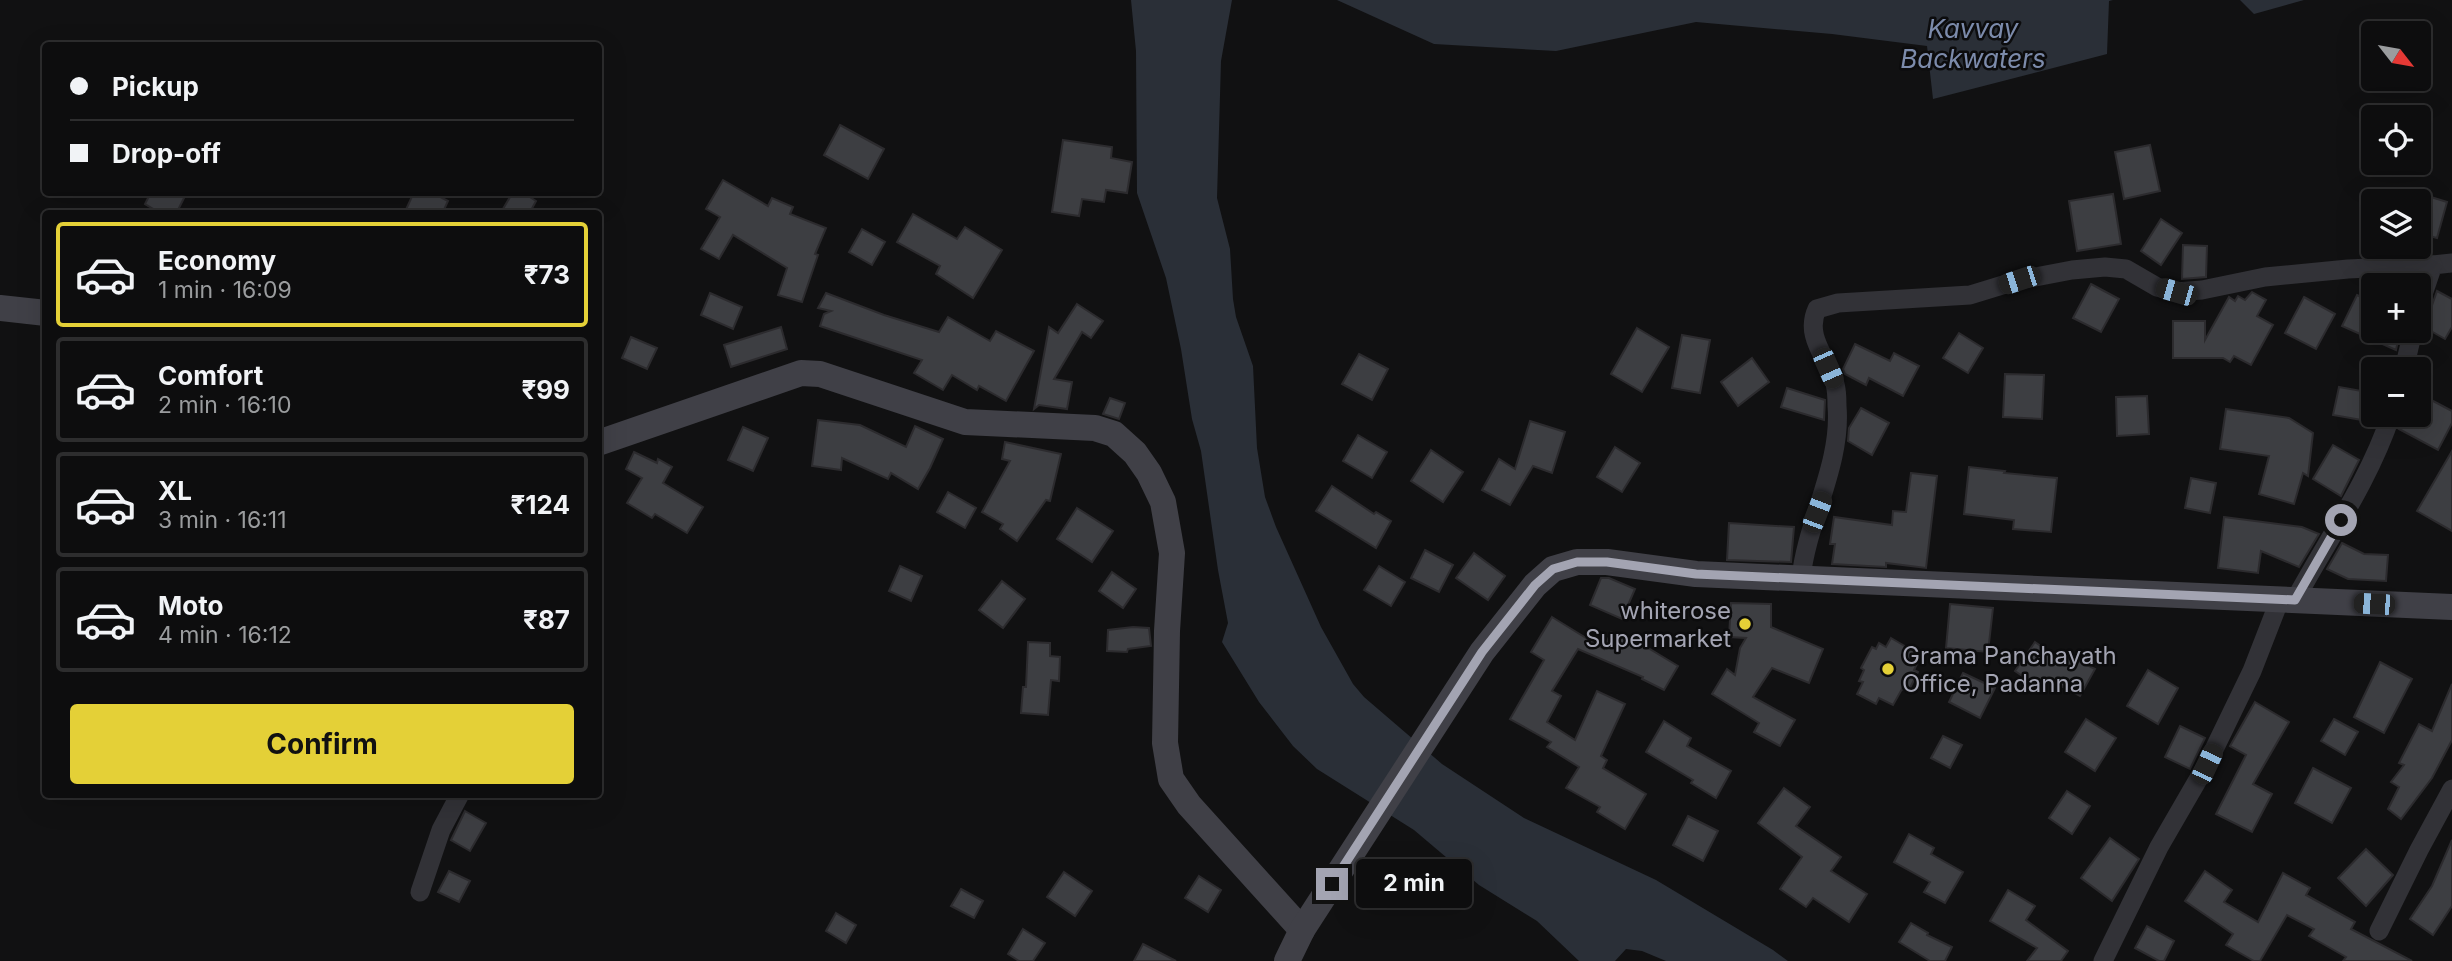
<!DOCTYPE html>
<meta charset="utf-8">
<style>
body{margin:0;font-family:Inter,sans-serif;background:#1b1b1c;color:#f1f3f6;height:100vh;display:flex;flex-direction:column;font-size:26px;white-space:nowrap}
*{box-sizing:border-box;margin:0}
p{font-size:23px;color:#9a9c9e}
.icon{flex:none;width:38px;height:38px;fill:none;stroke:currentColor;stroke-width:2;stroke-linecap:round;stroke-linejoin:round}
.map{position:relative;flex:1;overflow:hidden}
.panel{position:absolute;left:42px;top:210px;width:560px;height:588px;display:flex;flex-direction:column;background:#0d0d0e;border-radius:7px;box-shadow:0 7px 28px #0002,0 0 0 2px #2d2d2e}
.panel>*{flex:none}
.top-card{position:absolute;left:42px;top:42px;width:560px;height:154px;border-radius:7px;box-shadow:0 7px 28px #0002,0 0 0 2px #2d2d2e;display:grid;align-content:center;height:154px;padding:0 28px;background:#0d0d0e}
.needle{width:46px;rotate:121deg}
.buttons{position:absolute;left:2361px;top:21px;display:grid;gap:14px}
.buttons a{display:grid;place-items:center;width:70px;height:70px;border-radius:7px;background:#0d0d0e;box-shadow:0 7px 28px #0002,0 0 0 2px #2d2d2e;font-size:35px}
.end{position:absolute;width:32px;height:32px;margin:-16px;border:9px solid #a3a4b2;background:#111;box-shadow:0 0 0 4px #111}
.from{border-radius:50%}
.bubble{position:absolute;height:49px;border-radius:7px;background:#0d0d0e;box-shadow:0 7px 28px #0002,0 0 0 2px #2d2d2e;font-size:23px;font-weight:700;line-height:49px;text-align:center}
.car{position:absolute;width:21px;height:42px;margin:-21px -10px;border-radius:9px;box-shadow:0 0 5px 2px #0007;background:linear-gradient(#222 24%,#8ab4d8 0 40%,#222 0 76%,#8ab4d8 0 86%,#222 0)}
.top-card b{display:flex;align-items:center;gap:24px;height:66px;font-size:26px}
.top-card b+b{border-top:2px solid #2d2d2e}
.top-card i{width:18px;height:18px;background:#f1f3f6}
ul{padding:12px 0 0;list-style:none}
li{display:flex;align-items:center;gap:21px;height:105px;margin:0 14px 10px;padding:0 14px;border:4px solid #2d2d2e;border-radius:7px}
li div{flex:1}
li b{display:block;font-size:26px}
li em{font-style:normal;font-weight:700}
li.selected{border-color:#e4d037}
li>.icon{width:63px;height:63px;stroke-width:1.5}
.action{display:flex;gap:14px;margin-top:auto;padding:14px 28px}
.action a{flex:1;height:80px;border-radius:7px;background:#e4d037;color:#111;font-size:28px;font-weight:700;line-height:80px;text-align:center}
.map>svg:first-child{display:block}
.water{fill:#2a2f37}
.building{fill:#3d3e42;stroke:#2c2b2e;stroke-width:2}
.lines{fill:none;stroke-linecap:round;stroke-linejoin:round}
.minor{stroke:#323237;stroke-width:19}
.secondary{stroke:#404047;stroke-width:26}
.route{stroke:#a3a4b2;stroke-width:9}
.poi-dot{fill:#e4d037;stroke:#0c0c0d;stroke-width:2.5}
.labels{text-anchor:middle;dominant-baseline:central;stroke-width:5;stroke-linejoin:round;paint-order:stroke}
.poi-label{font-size:24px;fill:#a3a4b2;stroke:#0c0c0d;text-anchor:end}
.water-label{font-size:26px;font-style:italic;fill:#7c8bab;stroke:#0c0c0d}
</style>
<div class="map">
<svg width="2452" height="961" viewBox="0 0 2452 961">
<rect width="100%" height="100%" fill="#111112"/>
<g class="water">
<polygon points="1131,0 1232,0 1221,61 1217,198 1230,249 1233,299 1236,317 1253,366 1257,448 1265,497 1276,527 1321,627 1353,684 1364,697 1442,764 1524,818 1656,880 1773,950 1788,961 1666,961 1642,951 1626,949 1615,961 1579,961 1537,921 1479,885 1414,830 1317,769 1293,746 1259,702 1222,642 1228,623 1218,570 1201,451 1192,419 1181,349 1166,278 1137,193 1136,51"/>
<polygon points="1337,0 2113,0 2109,1 2107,54 1933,99 1927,46 1832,34 1696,22 1556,51 1434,44"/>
<polygon points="2240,0 2304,0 2254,14"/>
</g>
<g class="building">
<polygon points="840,125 884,149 868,179 824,155"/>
<polygon points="1063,140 1112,147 1111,158 1132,162 1127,193 1106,190 1104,202 1082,199 1079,216 1052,212"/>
<polygon points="2150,145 2160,191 2124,199 2115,152"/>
<polygon points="723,180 768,206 772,198 793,207 790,214 826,228 815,254 818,255 802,302 778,295 787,268 733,235 719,259 701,249 720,217 706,209"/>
<polygon points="151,192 187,192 176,214 162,214 145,204"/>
<polygon points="414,192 431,192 448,201 442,214 404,214"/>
<polygon points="513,192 522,192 536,201 529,214 500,214"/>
<polygon points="2418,193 2447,202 2437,238 2418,233"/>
<polygon points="2113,194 2121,244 2077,251 2069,201"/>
<polygon points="913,214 957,239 965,227 1002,250 973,298 936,274 940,266 897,242"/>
<polygon points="2161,219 2182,233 2161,265 2141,251"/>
<polygon points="862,229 885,242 872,265 849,252"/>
<polygon points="2183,245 2207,246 2206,277 2182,279"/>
<polygon points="2091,284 2119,299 2101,332 2073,318"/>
<polygon points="2437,291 2452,299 2452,327 2445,339 2424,327 2420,321 2429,314"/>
<polygon points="2252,292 2266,300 2257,316 2273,325 2251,365 2234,356 2230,362 2223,358 2173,358 2173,321 2205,321 2205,340 2229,297 2235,301 2238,296 2245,300"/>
<polygon points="710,293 742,307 733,329 701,315"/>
<polygon points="826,293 884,315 939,332 948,317 990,341 996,331 1034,351 1006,401 979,386 977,390 952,375 943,390 914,373 922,360 820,326 824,314 831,311 818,308"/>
<polygon points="2357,295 2373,303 2373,331 2400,331 2396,350 2342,326"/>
<polygon points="2304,297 2335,314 2316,349 2285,333"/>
<polygon points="1077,304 1103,321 1091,338 1082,332 1054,379 1072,382 1067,409 1039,405 1034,409 1049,327 1058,333"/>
<polygon points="781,327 787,349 731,367 724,345"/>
<polygon points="1637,328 1669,347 1642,392 1611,374"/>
<polygon points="1959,333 1983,348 1968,373 1943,358"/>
<polygon points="1682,335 1710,340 1700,393 1672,388"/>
<polygon points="631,337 657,348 647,369 622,358"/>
<polygon points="1855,344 1890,361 1894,353 1919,366 1903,396 1869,378 1866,385 1845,374 1843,369"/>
<polygon points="1359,354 1388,369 1372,400 1342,384"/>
<polygon points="1752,358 1769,382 1738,406 1721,382"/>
<polygon points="2005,374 2044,375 2042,419 2003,417"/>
<polygon points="2339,387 2373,393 2373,422 2333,415"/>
<polygon points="1787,388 1825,400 1824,420 1781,407"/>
<polygon points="2418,393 2452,411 2452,423 2438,450 2399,429 2407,415 2418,415"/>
<polygon points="2147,396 2149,434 2117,436 2116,397"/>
<polygon points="1110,398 1125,403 1119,419 1103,414"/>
<polygon points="1861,408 1889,423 1872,455 1848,441 1849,428"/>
<polygon points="2226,409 2289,418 2313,433 2308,476 2303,473 2294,504 2259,494 2269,456 2220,449"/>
<polygon points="818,420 860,425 906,447 915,426 943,439 930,468 918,489 891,473 888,479 842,458 841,470 812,466"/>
<polygon points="1530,421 1565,432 1552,473 1533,466 1510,505 1482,490 1499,459 1515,469"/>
<polygon points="743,427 768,438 753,471 728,460"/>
<polygon points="1358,435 1387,452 1372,478 1343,461"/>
<polygon points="1005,442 1061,454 1050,501 1046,500 1017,541 1000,529 1003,524 982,512 1010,461 1002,459"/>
<polygon points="2333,445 2359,460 2341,496 2313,479"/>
<polygon points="1615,447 1640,463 1622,492 1597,477"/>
<polygon points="1431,450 1463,472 1443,502 1411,481"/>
<polygon points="2452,451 2452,531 2417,511"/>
<polygon points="634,452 657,463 658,459 672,467 663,483 703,507 687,533 655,514 652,518 627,503 642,478 626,469"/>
<polygon points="1969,467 2005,471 2004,473 2057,478 2051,532 2013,529 2014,520 1964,514"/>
<polygon points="1911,473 1937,476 1926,568 1886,563 1886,567 1832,564 1835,544 1830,544 1834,517 1892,525 1893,511 1906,512"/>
<polygon points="2191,478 2216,483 2210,513 2185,508"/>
<polygon points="1332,486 1374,514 1376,512 1391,521 1376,548 1316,511"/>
<polygon points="948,492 976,508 965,528 937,512"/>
<polygon points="1077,508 1113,531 1092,562 1057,539"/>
<polygon points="2224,517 2302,527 2319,534 2299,567 2261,551 2258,573 2218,568"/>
<polygon points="1729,523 1794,527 1791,562 1727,560"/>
<polygon points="2342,543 2364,554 2388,555 2386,581 2348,579 2327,569"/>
<polygon points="1425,550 1453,565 1439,592 1411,578"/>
<polygon points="1474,553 1505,576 1488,600 1456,578"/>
<polygon points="900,566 922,576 911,601 889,591"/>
<polygon points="1379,566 1405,582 1391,606 1364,590"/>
<polygon points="1112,572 1136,589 1123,608 1099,591"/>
<polygon points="1601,578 1609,578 1635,589 1622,619 1590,605"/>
<polygon points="1002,581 1025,599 1003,628 979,610"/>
<polygon points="1731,603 1771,604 1771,627 1823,649 1809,683 1772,668 1753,697 1795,720 1780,746 1754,732 1759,723 1712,694 1727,669 1735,675 1740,648 1746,638 1729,637"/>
<polygon points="1950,604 1993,608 1988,652 1946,648"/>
<polygon points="1552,617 1604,649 1611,632 1643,645 1678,666 1664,690 1642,679 1643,677 1578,649 1552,691 1561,696 1547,722 1575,740 1597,691 1625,704 1601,756 1607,760 1603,768 1646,794 1625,829 1597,812 1600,807 1566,788 1579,767 1547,747 1551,742 1510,719 1544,660 1531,652"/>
<polygon points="1133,627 1149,628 1151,646 1128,649 1127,652 1107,651 1108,630"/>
<polygon points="1891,638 1915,652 1910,661 1917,664 1914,670 1918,672 1908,692 1902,689 1893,705 1879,698 1876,704 1857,694 1863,682 1859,681 1864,670 1861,668 1872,647 1876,649 1879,643 1886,647"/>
<polygon points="1028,642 1050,643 1050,656 1060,657 1059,681 1051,680 1048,715 1021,713 1023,687 1026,687"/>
<polygon points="2035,642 2065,663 2069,656 2095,669 2080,696 2048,679 2041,689 2015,671"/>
<polygon points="2380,662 2412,679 2384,733 2354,717"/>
<polygon points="2148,670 2178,688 2158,724 2127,706"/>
<polygon points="1963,673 1995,688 1980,718 1949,702"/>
<polygon points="2452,684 2452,740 2432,778 2401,819 2388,809 2399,787 2391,782 2404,765 2399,763 2419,724 2432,731"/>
<polygon points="2255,702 2289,722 2253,784 2272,794 2252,832 2216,814 2246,755 2230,746"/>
<polygon points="2086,719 2116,738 2095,771 2065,752"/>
<polygon points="2334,719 2358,732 2345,755 2321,741"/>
<polygon points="1664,721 1691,738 1687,746 1731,771 1716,798 1691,783 1693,780 1646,752"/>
<polygon points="2180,726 2205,738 2190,769 2165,757"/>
<polygon points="1943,736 1962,745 1950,768 1931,758"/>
<polygon points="2313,768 2351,788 2332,823 2295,803"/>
<polygon points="1784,788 1810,807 1796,826 1841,857 1831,871 1867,894 1849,922 1813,898 1806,907 1780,889 1802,857 1758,823"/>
<polygon points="2067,791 2090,806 2072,834 2049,818"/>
<polygon points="465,811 486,823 470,851 451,840"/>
<polygon points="1688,816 1718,831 1703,861 1673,845"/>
<polygon points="1909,834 1934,848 1931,854 1963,872 1945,903 1924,892 1930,882 1894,862"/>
<polygon points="2110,838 2139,859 2112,901 2081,878"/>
<polygon points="2452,840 2452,906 2433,935 2410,919 2432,886"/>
<polygon points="2366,849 2393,875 2366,906 2338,878"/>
<polygon points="449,871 470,881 459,902 438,892"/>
<polygon points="2205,871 2232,890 2224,902 2258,922 2283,873 2310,888 2306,895 2355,922 2351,929 2412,961 2343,961 2346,957 2309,936 2314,929 2287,915 2260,961 2254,961 2226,945 2233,934 2185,901"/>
<polygon points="1064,872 1092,891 1075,916 1047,897"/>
<polygon points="1199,876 1221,890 1208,912 1185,898"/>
<polygon points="961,889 983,901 974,918 951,906"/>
<polygon points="2008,890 2035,906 2026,920 2068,951 2061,961 2027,961 2037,948 1990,921"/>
<polygon points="836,913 856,925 846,943 826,931"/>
<polygon points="1911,923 1928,933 1927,935 1952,947 1945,961 1930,961 1899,942"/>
<polygon points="2147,926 2174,941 2164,961 2159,961 2135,948"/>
<polygon points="1023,929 1045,943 1033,961 1019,961 1008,954"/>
<polygon points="1143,944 1176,961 1134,961"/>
</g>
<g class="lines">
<g class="minor">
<polyline points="2418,309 2433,265 2452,263"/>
<polyline points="2404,369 2413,331"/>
<path d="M1801 578C1807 521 1842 464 1837 406 1837 399 1837 391 1835 384 1828 358 1804 337 1817 309L1838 303 1970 295 2019 280 2072 270 2105 267 2126 269 2157 287 2176 292 2202 290 2265 277 2348 269 2433 265"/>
<path d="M2295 600C2328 539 2369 481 2391 415"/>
<polyline points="420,892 441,830 460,794"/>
<polyline points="2379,931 2419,850 2452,789"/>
<polyline points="2103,961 2159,847 2207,764 2252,671 2280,599"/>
</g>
<g class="secondary">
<polyline points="0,308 46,313"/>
<polyline points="598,443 801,373 820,374 965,422 1095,428 1114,434 1135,453 1149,473 1163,502 1172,553 1167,631 1165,743 1171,779 1189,805 1302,930"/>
<polyline points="1287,961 1302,930 1482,652 1535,585 1553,569 1577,562 1607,562 1696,574 2452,607"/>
</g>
</g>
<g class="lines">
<polyline class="route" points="1332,884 1482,652 1535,585 1553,569 1577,562 1607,562 1696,574 2295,600 2341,520"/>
</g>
<g class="poi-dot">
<circle cx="1745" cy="624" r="7"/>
<circle cx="1888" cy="669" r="7"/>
</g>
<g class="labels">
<g class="poi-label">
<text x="1731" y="610">whiterose<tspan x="1731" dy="28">Supermarket</tspan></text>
<text x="1902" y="655" text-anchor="start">Grama Panchayath<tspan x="1902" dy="28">Office, Padanna</tspan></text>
</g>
<g class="water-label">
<text x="1973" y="28">Kavvay<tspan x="1973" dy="30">Backwaters</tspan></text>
</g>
</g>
</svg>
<div class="buttons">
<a><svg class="needle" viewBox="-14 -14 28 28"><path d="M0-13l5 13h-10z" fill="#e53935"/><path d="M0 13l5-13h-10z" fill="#9a9c9e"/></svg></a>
<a><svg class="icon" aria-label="locate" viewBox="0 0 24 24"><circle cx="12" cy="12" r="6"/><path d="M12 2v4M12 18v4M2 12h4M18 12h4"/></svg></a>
<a><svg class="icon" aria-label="layers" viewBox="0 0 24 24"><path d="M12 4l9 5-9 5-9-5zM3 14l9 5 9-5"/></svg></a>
<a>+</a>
<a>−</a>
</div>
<i class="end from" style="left:2341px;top:520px"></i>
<i class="end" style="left:1332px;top:884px"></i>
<div class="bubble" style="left:1356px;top:859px;width:116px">2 min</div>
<i class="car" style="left:2019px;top:280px;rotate:252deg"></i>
<i class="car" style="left:2176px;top:292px;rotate:286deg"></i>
<i class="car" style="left:1828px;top:368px;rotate:156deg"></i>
<i class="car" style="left:1817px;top:512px;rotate:21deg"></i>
<i class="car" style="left:2374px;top:604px;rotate:273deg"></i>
<i class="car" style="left:2207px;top:764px;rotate:25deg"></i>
<div class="top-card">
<b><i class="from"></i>Pickup</b>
<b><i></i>Drop-off</b>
</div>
<section class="panel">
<ul>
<li class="selected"><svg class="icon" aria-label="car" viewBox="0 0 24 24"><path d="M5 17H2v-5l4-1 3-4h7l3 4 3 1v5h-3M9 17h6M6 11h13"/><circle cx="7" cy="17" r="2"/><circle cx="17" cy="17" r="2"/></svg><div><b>Economy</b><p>1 min · 16:09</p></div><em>₹73</em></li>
<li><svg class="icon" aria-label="car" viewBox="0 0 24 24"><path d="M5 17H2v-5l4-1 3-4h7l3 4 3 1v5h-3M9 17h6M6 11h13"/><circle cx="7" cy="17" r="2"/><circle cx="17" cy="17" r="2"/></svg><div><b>Comfort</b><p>2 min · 16:10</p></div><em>₹99</em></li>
<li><svg class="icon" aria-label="car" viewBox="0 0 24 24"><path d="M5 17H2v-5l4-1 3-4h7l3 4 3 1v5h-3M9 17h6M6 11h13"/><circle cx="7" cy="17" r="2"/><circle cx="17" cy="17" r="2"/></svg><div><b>XL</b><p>3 min · 16:11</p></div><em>₹124</em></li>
<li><svg class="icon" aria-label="car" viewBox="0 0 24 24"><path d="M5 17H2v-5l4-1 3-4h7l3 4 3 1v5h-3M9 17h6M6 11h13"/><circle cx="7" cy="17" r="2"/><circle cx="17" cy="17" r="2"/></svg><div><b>Moto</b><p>4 min · 16:12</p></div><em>₹87</em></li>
</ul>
<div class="action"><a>Confirm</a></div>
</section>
</div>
